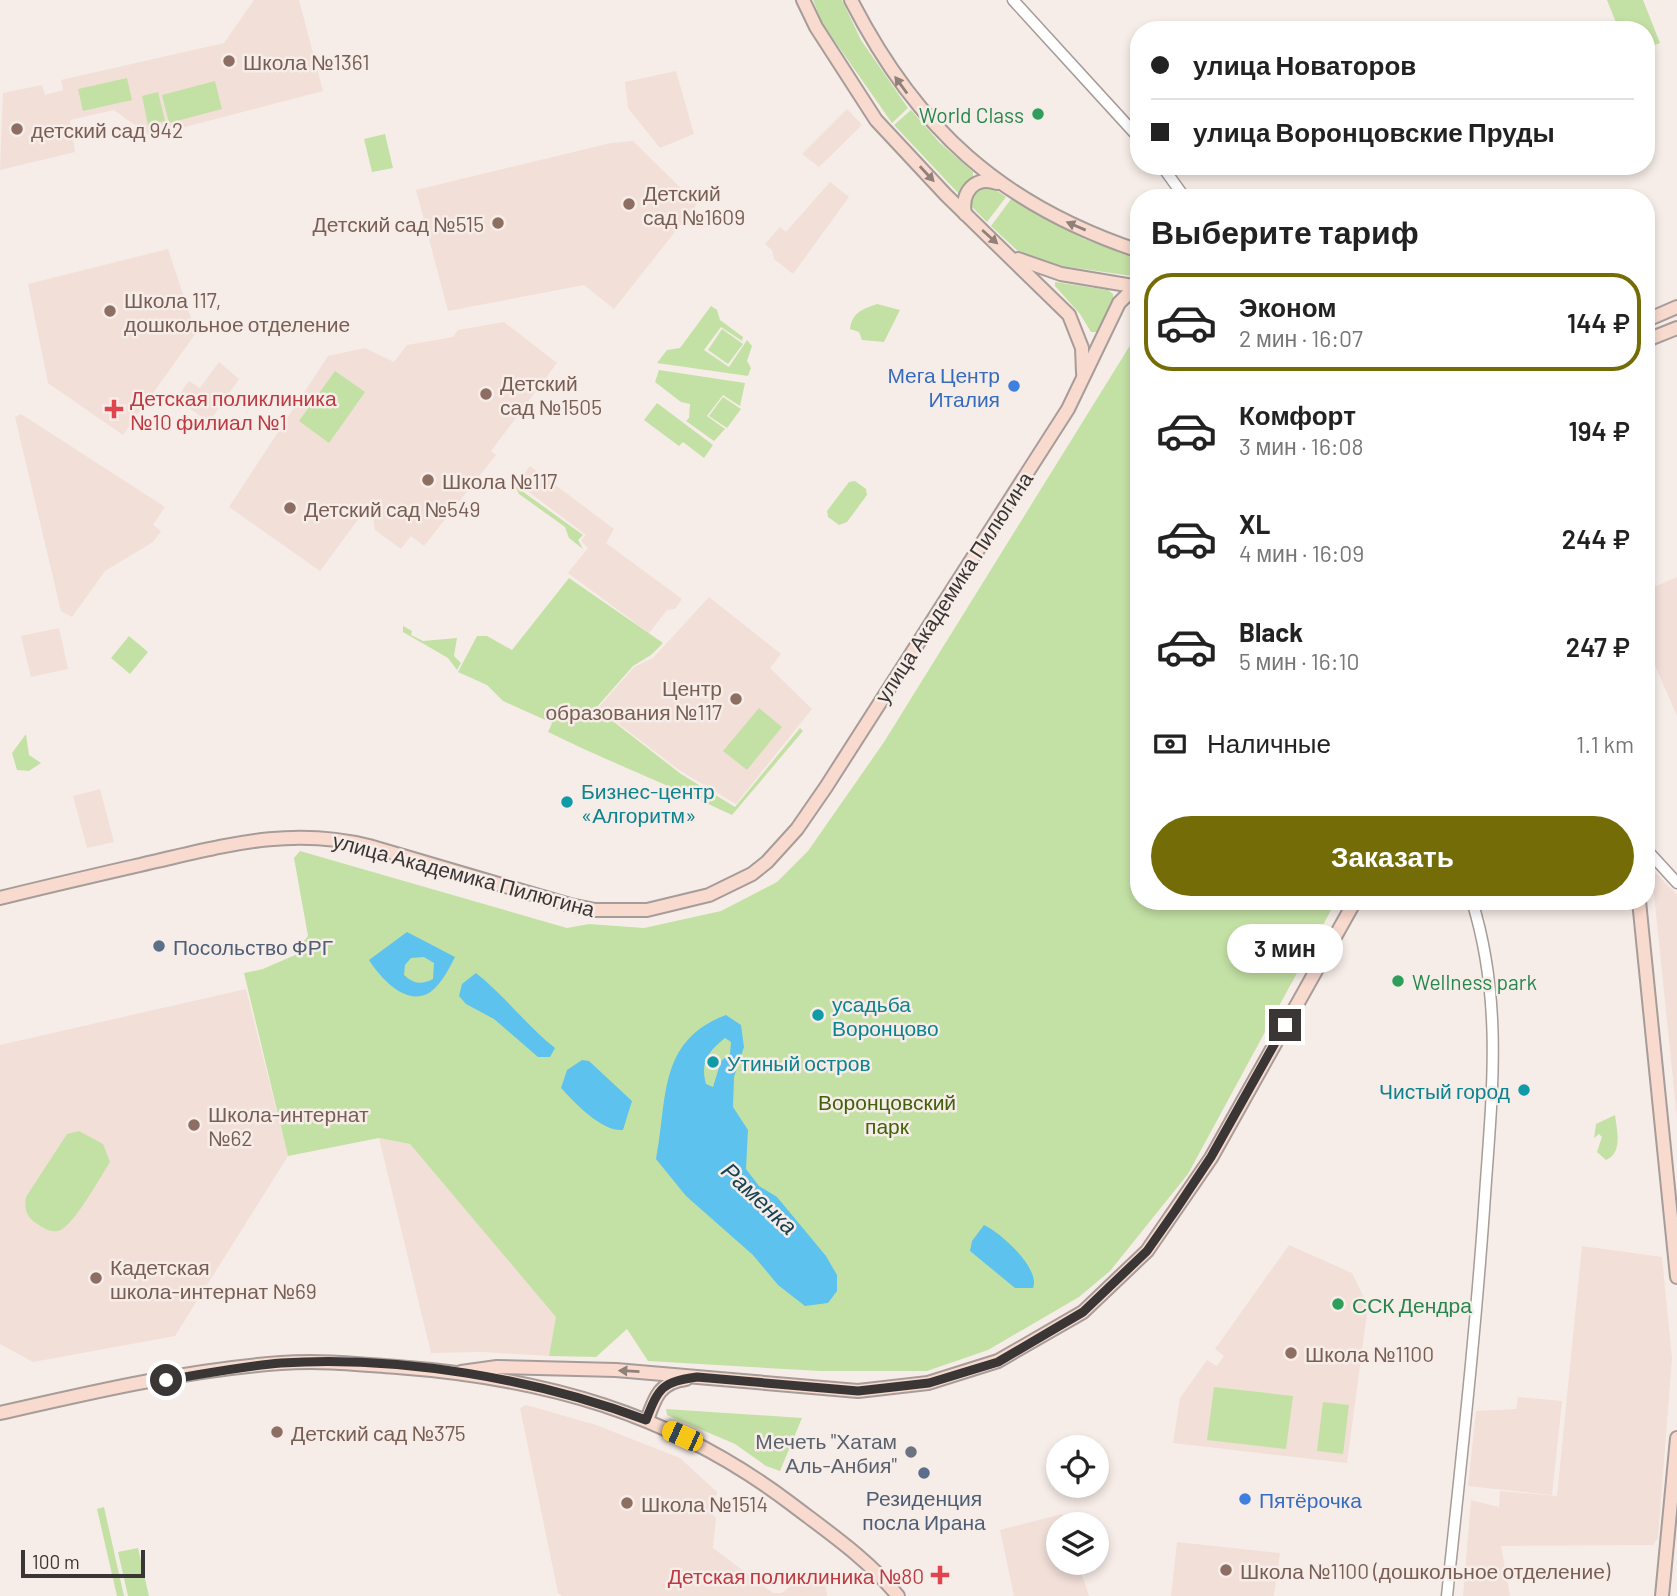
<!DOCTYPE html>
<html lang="ru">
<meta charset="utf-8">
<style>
body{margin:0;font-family:Barlow,sans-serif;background:#f2f2f2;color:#222;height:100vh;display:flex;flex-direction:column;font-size:26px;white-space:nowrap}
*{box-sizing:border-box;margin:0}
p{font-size:23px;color:#767676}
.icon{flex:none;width:38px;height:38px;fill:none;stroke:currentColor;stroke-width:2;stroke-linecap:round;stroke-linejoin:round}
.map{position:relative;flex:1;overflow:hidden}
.drawer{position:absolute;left:1130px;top:189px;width:525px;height:721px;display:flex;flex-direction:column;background:#fff;border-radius:28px;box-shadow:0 4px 10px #0003}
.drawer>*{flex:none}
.top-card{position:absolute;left:1130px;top:21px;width:525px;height:154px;border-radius:28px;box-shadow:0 4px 10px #0003;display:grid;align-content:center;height:154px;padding:0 21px;background:#fff}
.tools{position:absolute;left:1046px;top:1435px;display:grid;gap:14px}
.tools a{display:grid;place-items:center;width:63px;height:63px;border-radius:50%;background:#fff;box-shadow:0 4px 10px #0003;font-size:35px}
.scale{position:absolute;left:21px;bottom:18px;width:124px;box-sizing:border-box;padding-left:7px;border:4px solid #3a3635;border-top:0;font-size:19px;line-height:24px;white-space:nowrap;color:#3a3635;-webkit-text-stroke:5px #f7ede8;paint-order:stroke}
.end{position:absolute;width:32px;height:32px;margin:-16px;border:9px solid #3a3635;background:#fff;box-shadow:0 0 0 4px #fff}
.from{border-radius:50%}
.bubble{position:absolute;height:49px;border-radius:24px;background:#fff;box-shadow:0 4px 10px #0003;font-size:23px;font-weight:600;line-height:49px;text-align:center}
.car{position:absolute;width:21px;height:42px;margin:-21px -10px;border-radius:9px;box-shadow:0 0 5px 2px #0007;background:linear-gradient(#f5c518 24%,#345 0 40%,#f5c518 0 76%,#345 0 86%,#f5c518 0)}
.top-card b{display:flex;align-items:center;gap:24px;height:66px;font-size:26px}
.top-card b+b{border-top:2px solid #e0e0e0}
.top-card i{width:18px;height:18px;background:#222}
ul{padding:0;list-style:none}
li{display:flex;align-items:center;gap:21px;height:98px;margin:0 14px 10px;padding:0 7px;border:4px solid transparent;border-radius:28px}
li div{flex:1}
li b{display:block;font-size:26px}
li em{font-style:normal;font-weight:600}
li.selected{border-color:#746c06}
li>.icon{width:63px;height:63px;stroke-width:1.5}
h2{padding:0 21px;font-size:32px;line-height:84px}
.pay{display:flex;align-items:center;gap:18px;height:77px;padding:0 21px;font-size:26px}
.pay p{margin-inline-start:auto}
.primary-button{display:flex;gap:14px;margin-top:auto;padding:14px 21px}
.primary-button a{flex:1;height:80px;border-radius:42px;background:#746c06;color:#fff;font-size:28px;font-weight:600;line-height:80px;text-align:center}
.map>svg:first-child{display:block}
.built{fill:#f1dfd8}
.green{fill:#c4e1a5}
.water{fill:#5dc2ed;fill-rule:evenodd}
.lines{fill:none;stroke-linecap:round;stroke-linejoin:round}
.street-casing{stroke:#a69c99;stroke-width:13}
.secondary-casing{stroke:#a69c99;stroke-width:16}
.street{stroke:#fff;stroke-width:10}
.secondary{stroke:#f9dace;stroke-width:12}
.oneway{fill:#90807a}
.route{stroke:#3a3635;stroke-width:9}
.education-dot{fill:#8d6e63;stroke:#f7ede8;stroke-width:2.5}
.leisure-dot{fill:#2e9e5b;stroke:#f7ede8;stroke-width:2.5}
.shop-dot{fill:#3f7fe0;stroke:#f7ede8;stroke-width:2.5}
.health-dot{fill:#e0444e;stroke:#f7ede8;stroke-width:2.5}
.culture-dot{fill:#0f9aa8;stroke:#f7ede8;stroke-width:2.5}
.service-dot{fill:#5c6f8a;stroke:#f7ede8;stroke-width:2.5}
.worship-dot{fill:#6b7280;stroke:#f7ede8;stroke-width:2.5}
.labels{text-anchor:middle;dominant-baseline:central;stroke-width:5;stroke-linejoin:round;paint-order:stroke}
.education-label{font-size:21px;fill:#785e54;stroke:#f7ede8;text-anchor:start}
.leisure-label{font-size:21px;fill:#27864d;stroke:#f7ede8;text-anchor:start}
.shop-label{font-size:21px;fill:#366cbe;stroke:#f7ede8;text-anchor:end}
.health-label{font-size:21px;fill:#be3a42;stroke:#f7ede8;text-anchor:start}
.street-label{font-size:21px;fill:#3a3635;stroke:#f7ede8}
.culture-label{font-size:21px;fill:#0d838f;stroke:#f7ede8;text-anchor:start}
.service-label{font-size:21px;fill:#4e5e75;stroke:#f7ede8;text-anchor:start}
.park-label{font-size:21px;fill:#41610b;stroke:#f7ede8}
.worship-label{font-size:21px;fill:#5b616d;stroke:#f7ede8;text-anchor:end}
.water-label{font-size:23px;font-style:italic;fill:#164254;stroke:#f7ede8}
</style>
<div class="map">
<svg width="1677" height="1596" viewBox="0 0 1677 1596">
<rect width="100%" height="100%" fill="#f7ede8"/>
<g class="built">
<polygon points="254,0 299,0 323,91 150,136 114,110 70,120 75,152 0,170 3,93 42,85 45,95 63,90 61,80 224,43"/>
<polygon points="676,71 694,134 660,148 628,108 625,82"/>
<polygon points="847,109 862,125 819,167 802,154"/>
<polygon points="633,141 697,204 614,309 584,285 448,311 416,190 611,143"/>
<polygon points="830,182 849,197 793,274 774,259 772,250 765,244 780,227 786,232"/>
<polygon points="168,249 196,333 123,435 48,383 28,284"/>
<polygon points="504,322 557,363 491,451 496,455 424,546 411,536 401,549 375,530 373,517 360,517 320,571 229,507 328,356 365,348 394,362 407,345 453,337 458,330"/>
<polygon points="219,362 239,379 209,422 176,399 189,381 200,388"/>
<polygon points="21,414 165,507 153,525 161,531 153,542 105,571 72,617 61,611 15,417"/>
<polygon points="530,466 614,529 606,543 682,599 675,609 667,610 649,633 568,573 588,548 581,541 586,535 517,483"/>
<polygon points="1677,577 1677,716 1647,647 1647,590"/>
<polygon points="709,597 781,654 770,668 812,709 736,804 679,770 598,708 634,667 653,658"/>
<polygon points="59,628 68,669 31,677 21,636"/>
<polygon points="100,789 114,842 87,848 73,796"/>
<polygon points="1656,873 1677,895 1677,1118 1652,875"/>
<polygon points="246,989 288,1156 175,1336 33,1362 0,1344 0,1045"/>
<polygon points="379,1138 410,1144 557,1317 549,1356 482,1352 431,1353"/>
<polygon points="1289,1245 1352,1273 1368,1306 1347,1463 1173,1443 1180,1398 1207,1360 1217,1366 1224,1356 1215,1349"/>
<polygon points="1582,1246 1662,1257 1672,1358 1658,1538 1653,1545 1501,1546 1510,1596 1463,1596 1471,1500 1499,1507 1500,1491 1557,1496"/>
<polygon points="1518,1397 1562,1401 1552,1495 1468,1486 1476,1411 1516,1409"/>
<polygon points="526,1405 596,1425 680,1458 717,1492 712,1514 716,1518 713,1548 773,1593 782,1593 800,1578 824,1574 827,1596 562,1596 558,1593 520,1408"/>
<polygon points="1062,1514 1066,1524 1059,1524 1059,1563 1078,1563 1089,1596 1014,1596 1000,1530"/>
<polygon points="1177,1542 1280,1553 1274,1596 1171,1596"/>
</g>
<g class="green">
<polygon points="813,0 842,0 861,40 908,108 892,123 822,23"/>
<polygon points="1607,0 1643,0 1660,43 1647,48 1647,30 1619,30"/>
<polygon points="127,78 132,100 83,111 78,89"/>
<polygon points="215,81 222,109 169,123 162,95"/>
<polygon points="158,92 165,121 148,125 142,96"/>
<polygon points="911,110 939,142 973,172 973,178 959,194 894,125"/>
<polygon points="385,134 393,168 372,172 364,139"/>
<polygon points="990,186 1006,197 987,222 969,204 972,190"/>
<polygon points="1011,199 1084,239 1139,259 1139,277 1040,263 1021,254 991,226"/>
<polygon points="1055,282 1108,290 1113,294 1114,301 1099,332 1091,332 1080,314 1055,286"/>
<path d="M877 304 900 310 884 342 862 340 859 332 850 329C852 312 863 309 877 304Z"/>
<polygon points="711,306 717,310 720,320 743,337 742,341 721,327 704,350 729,367 747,340 752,346 747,361 751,368 748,376 657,363 667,350 680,348"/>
<polygon points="722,329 743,344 728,364 708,350"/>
<polygon points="1139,331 1139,901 1336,901 1188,1174 1110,1271 1079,1297 988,1350 927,1371 820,1371 648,1361 627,1329 596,1357 549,1356 556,1317 410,1144 379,1138 288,1156 244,973 263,969 304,951 302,943 308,936 294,858 300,851 567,928 589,924 644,928 721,911 777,882 808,851 884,742"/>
<polygon points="659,370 745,383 740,406 723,395 707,416 725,429 714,441 686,421 689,418 690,404 681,402 655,382"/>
<polygon points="335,371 365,392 329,443 299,421"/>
<polygon points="723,397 741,409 727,428 709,416"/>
<polygon points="657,403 713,445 704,458 683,442 679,446 644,420"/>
<polygon points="849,482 855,481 866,489 867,495 847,522 839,525 828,517 827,511"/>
<polygon points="515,486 583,535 578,540 583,549 569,538 565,527 519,494"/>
<path d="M569 578 663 643 651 655 633 666 596 708 681 774 735 807 800 728 803 731 732 815C671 786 609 762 548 732L552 723 503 701 487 685 458 672 477 636H487L512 650Z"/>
<polygon points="403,626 412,631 411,635 423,641 457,638 454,656 461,663 457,670 448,658 403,632"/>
<polygon points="129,636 148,652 130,674 111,658"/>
<polygon points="759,708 782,727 747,770 723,751"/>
<polygon points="26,734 29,755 41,763 29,771 17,770 12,753"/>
<path d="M1615 1115C1617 1131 1623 1153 1606 1160L1597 1152 1602 1137 1599 1134 1594 1138 1596 1124Z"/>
<path d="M79 1131 103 1144 110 1162C100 1177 73 1228 58 1231 48 1233 41 1226 33 1221 26 1215 24 1206 26 1197L67 1134Z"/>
<polygon points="1214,1387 1293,1396 1286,1449 1207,1440"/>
<polygon points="1323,1402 1349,1405 1343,1454 1317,1451"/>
<polygon points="666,1409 802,1418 780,1471 766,1466 735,1444 667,1415"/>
<polygon points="104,1507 124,1596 117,1596 97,1509"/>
<polygon points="138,1548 149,1596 128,1596 118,1552"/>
</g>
<g class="water">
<path d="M407 932 455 957C450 967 442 982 434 989 410 1011 381 979 369 960ZM424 957 434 963 433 979C421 985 414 984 404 975L405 965 411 958Z"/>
<path d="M476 973C505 996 526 1025 555 1048L550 1057H538L494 1019 466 1004 459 996 462 984Z"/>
<path d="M726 1015 741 1025 744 1047 734 1077 733 1107 748 1130 746 1169 759 1186 777 1197 826 1256 837 1275V1291L828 1303 805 1306 778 1285 753 1255 686 1196 656 1159C668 1099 657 1041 726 1015ZM725 1038 731 1042 730 1054 721 1061 713 1087 706 1084C700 1062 708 1052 725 1038Z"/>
<path d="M582 1060 589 1061 632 1101 623 1130C602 1132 575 1103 561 1088L567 1070Z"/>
<path d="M984 1225C1000 1232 1041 1269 1033 1288H1015L970 1251 972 1241Z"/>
</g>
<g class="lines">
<g class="street-casing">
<g id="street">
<polyline points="1013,0 1139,138"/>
<polyline points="1162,166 1185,198"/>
<polyline points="1647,850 1677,883"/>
<path d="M1447 1596C1461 1463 1476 1329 1485 1195 1492 1094 1503 1000 1472 901"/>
</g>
</g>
<g class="secondary-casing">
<g id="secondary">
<polyline points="803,0 816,27 876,120 946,195 1069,315 1082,348 1083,373"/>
<path d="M851 0C917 129 1001 205 1139 251"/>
<path d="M965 214C961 193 974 175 997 183"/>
<polyline points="1018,259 1061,274 1139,287"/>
<polyline points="1647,320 1677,307"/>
<polyline points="1647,340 1677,328"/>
<path d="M0 898C52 885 105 873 157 861 231 844 293 827 369 846L570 905 595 910H647L709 895 752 874 767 862 797 829 826 787 1068 409 1119 303 1136 286"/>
<polyline points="1639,901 1677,1277"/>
<polyline points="461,1372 497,1367 616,1370 858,1391 928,1383 998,1361 1083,1312 1147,1251 1211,1158 1355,901"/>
<path d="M0 1413C92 1392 186 1370 281 1363 320 1360 358 1364 397 1367 544 1378 671 1413 790 1503 828 1532 868 1559 898 1596"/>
<path d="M647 1420C655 1397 660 1382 686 1379"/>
<polyline points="1662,1596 1677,1438"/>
</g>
</g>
<use href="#street" class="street"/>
<use href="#secondary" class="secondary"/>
</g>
<defs><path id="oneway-solid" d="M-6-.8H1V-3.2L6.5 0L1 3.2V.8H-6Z" transform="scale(1.75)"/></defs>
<g class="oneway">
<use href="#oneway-solid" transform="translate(901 85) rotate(-126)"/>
<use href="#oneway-solid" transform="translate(927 174) rotate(47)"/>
<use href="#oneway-solid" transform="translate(1076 226) rotate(-157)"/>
<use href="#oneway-solid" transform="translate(990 237) rotate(42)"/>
<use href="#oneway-solid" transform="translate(629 1371) rotate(-177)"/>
</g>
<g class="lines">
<path class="route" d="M166 1380C204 1374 242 1366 281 1363 398 1355 537 1379 646 1420 659 1387 662 1382 697 1377L858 1391 929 1383 998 1362 1083 1312 1147 1251 1175 1211 1211 1157 1285 1025"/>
</g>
<g class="education-dot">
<circle cx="229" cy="61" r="7"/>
<circle cx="17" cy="129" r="7"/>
<circle cx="629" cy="204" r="7"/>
<circle cx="498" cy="223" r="7"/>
<circle cx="110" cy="311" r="7"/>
<circle cx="486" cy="394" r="7"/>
<circle cx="428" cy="480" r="7"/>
<circle cx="290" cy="508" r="7"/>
<circle cx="736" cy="699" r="7"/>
<circle cx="194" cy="1125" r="7"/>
<circle cx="96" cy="1278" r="7"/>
<circle cx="1291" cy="1353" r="7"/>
<circle cx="277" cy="1432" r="7"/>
<circle cx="627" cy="1503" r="7"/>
<circle cx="1226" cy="1570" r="7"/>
</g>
<g class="leisure-dot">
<circle cx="1038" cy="114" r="7"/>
<circle cx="1398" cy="981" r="7"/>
<circle cx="1338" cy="1304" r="7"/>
</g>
<g class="shop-dot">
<circle cx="1014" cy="386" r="7"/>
<circle cx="1245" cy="1499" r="7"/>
</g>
<g class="health-dot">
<path d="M110.5 398.5h7v7h7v7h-7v7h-7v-7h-7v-7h7z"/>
<path d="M936.5 1564.5h7v7h7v7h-7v7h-7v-7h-7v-7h7z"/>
</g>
<g class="culture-dot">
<circle cx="567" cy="802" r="7"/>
<circle cx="818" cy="1015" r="7"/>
<circle cx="713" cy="1062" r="7"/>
<circle cx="1524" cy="1090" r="7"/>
</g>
<g class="service-dot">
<circle cx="159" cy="946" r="7"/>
<circle cx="924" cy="1473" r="7"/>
</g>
<circle class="worship-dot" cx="911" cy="1452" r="7"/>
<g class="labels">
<g class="education-label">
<text x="243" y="61">Школа №1361</text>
<text x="31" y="129">детский сад 942</text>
<text x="643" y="192">Детский<tspan x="643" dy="24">сад №1609</tspan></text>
<text x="484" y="223" text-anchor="end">Детский сад №515</text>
<text x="124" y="299">Школа 117,<tspan x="124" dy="24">дошкольное отделение</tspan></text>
<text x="500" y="382">Детский<tspan x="500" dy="24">сад №1505</tspan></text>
<text x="442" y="480">Школа №117</text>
<text x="304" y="508">Детский сад №549</text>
<text x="722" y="687" text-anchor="end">Центр<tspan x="722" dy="24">образования №117</tspan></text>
<text x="208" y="1113">Школа-интернат<tspan x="208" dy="24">№62</tspan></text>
<text x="110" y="1266">Кадетская<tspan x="110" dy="24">школа-интернат №69</tspan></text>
<text x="1305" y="1353">Школа №1100</text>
<text x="291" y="1432">Детский сад №375</text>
<text x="641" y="1503">Школа №1514</text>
<text x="1240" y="1570">Школа №1100 (дошкольное отделение)</text>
</g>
<g class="leisure-label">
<text x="1024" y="114" text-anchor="end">World Class</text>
<text x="1412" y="981">Wellness park</text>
<text x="1352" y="1304">ССК Дендра</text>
</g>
<g class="shop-label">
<text x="1000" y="374">Мега Центр<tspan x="1000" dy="24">Италия</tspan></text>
<text x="1259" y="1499" text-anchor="start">Пятёрочка</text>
</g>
<g class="health-label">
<text x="130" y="397">Детская поликлиника<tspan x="130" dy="24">№10 филиал №1</tspan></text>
<text x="924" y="1575" text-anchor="end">Детская поликлиника №80</text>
</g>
<g class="street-label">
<text transform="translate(953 587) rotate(-57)">улица Академика Пилюгина</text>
<text transform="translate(464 874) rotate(15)">улица Академика Пилюгина</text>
</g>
<g class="culture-label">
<text x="581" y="790">Бизнес-центр<tspan x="581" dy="24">«Алгоритм»</tspan></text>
<text x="832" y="1003">усадьба<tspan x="832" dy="24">Воронцово</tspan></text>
<text x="727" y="1062">Утиный остров</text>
<text x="1510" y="1090" text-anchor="end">Чистый город</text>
</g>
<g class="service-label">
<text x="173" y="946">Посольство ФРГ</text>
<text x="924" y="1497" text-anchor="middle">Резиденция<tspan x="924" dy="24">посла Ирана</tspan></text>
</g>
<g class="park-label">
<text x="887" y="1101">Воронцовский<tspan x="887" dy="24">парк</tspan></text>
</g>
<g class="worship-label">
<text x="897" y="1440">Мечеть "Хатам<tspan x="897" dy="24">Аль-Анбия"</tspan></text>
</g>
<g class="water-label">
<text transform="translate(760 1198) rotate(43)">Раменка</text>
</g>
</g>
</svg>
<div class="tools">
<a><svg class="icon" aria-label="locate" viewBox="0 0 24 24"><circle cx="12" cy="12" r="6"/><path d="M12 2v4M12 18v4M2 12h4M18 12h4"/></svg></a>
<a><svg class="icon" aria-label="layers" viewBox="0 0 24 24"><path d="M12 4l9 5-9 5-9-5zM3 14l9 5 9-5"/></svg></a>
</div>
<div class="scale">100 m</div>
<i class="end from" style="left:166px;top:1380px"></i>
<i class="end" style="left:1285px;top:1025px"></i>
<div class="bubble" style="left:1227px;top:924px;width:116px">3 мин</div>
<i class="car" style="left:682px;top:1436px;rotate:294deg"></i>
<div class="top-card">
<b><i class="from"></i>улица Новаторов</b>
<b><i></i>улица Воронцовские Пруды</b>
</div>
<section class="drawer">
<h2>Выберите тариф</h2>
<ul>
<li class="selected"><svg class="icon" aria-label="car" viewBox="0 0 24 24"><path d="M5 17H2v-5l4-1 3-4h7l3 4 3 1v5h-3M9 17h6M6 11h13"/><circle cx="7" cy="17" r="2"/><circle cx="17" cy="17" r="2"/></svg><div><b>Эконом</b><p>2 мин · 16:07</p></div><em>144 ₽</em></li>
<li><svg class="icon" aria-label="car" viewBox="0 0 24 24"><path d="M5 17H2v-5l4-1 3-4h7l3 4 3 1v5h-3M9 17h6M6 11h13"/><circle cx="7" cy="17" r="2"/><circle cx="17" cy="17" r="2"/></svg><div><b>Комфорт</b><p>3 мин · 16:08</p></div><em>194 ₽</em></li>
<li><svg class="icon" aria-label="car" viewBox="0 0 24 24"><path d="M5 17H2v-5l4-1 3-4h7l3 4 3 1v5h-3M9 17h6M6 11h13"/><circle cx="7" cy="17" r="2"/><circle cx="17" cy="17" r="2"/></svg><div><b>XL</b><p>4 мин · 16:09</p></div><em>244 ₽</em></li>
<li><svg class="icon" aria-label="car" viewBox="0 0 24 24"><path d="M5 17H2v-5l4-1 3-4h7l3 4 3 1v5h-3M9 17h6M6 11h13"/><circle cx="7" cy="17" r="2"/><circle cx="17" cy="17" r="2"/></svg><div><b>Black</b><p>5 мин · 16:10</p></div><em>247 ₽</em></li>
</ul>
<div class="pay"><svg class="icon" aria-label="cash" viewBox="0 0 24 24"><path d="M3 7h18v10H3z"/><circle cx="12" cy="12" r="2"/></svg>Наличные<p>1.1 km</p></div>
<div class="primary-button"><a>Заказать</a></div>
</section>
</div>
